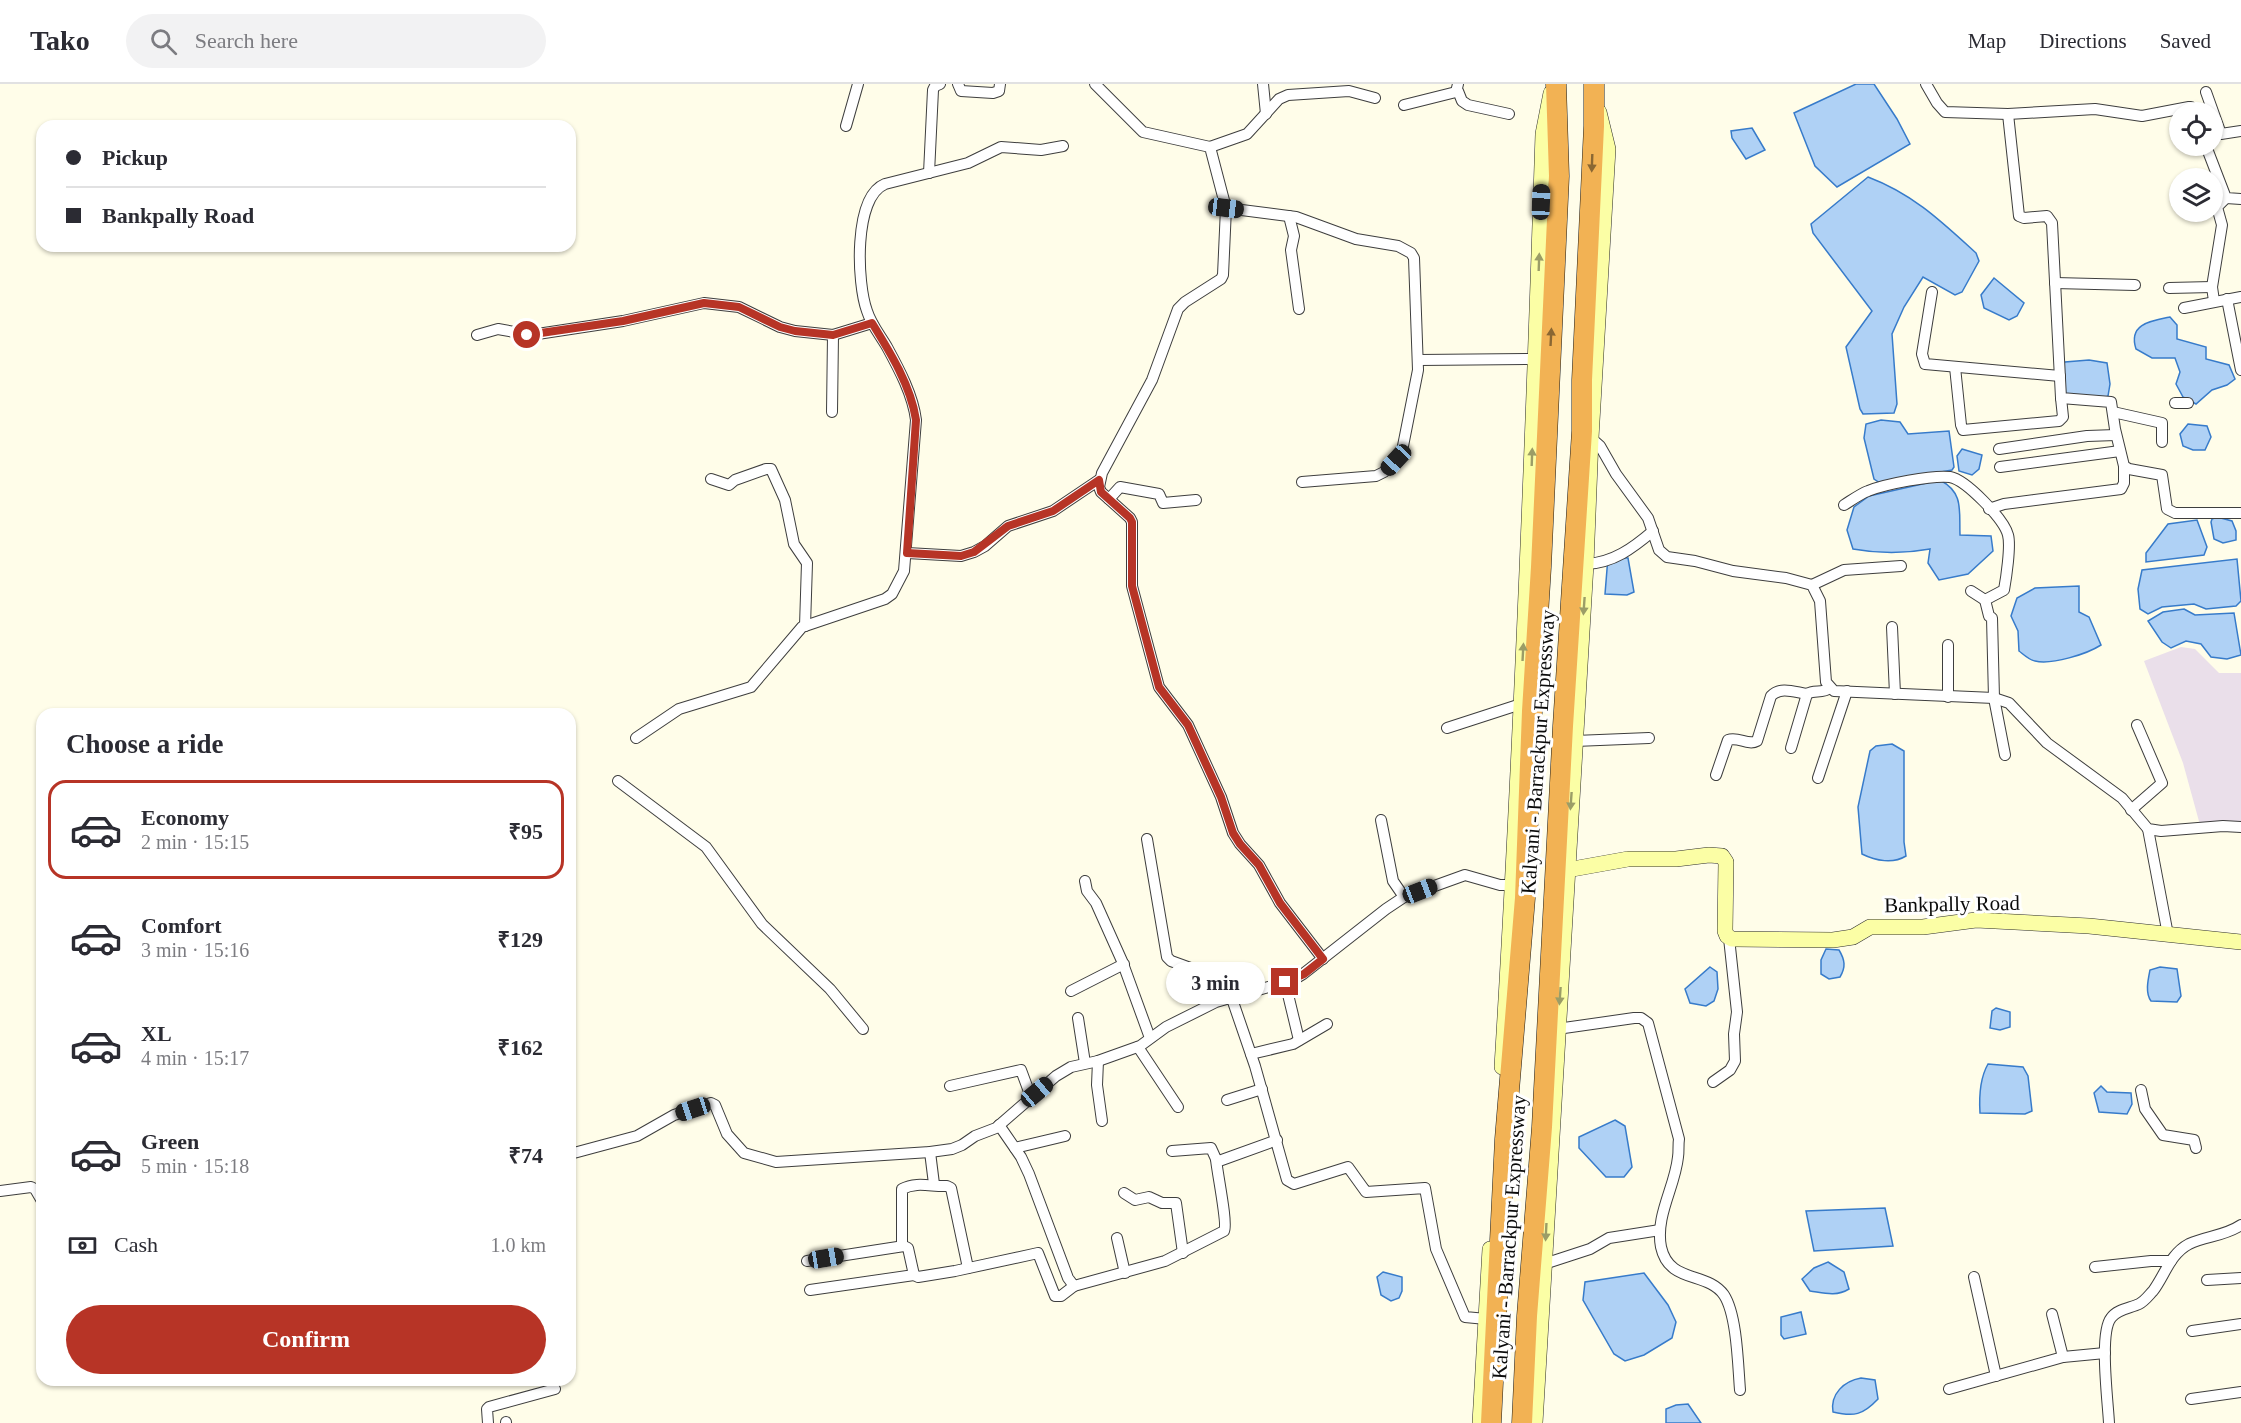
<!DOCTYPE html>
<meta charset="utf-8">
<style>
body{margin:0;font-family:Georgia,serif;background:#f2f2f3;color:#2b2b33;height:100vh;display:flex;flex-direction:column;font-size:22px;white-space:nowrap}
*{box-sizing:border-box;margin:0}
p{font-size:20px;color:#7c7c81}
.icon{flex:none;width:33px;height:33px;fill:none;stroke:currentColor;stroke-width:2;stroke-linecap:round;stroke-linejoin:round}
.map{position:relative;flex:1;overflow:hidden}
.panel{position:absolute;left:36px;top:624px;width:540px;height:678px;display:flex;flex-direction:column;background:#fff;border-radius:18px;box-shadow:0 2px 4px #0004}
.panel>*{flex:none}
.guide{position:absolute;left:36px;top:36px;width:540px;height:132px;border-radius:18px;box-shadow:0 2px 4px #0004;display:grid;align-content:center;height:132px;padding:0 30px;background:#fff}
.controls{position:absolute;left:2169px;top:18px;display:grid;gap:12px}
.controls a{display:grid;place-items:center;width:54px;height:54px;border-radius:50%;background:#fff;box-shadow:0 2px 4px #0004;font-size:30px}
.end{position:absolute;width:27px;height:27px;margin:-14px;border:8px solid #b73426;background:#fff;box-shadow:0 0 0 3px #fff}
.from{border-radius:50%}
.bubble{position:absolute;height:42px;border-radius:21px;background:#fff;box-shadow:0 2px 4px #0004;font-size:20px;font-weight:700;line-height:42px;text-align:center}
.car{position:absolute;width:18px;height:36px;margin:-18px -9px;border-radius:8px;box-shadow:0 0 4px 2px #0007;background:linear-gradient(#222 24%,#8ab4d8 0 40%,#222 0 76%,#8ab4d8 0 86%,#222 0)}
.guide b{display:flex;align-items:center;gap:21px;height:57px;font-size:22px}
.guide b+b{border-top:2px solid #e1e1e2}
.guide i{width:15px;height:15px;background:#2b2b33}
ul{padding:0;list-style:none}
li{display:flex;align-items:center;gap:18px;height:99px;margin:0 12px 9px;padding:0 18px;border:3px solid transparent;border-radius:18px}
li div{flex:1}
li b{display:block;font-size:22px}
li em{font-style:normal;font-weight:700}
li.active{border-color:#b73426}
li>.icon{width:54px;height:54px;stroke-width:1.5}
h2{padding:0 30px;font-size:27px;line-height:72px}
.pay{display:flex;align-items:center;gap:15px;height:66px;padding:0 30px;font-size:22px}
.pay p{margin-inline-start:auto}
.button{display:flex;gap:12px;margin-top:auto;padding:12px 30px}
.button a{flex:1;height:69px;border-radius:36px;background:#b73426;color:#fff;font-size:24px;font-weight:700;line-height:69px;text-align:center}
header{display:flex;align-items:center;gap:36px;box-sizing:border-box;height:84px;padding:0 30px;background:#fff;border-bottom:2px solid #e1e1e2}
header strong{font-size:28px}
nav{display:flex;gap:33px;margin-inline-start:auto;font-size:21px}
.search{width:420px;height:54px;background:#f2f2f3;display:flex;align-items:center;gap:15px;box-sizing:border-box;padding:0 21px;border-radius:33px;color:#7c7c81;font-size:22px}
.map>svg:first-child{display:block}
.industrial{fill:#eadfea}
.water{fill:#afd1f5;stroke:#377bca;stroke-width:1.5}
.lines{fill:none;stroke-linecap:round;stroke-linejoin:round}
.street-casing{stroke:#3e3e3e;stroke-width:12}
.secondary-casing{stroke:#2d2d2d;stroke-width:16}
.highway-casing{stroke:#1c1c1c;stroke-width:21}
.street{stroke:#fff;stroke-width:10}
.secondary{stroke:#fbfea5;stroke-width:15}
.highway{stroke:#f2b254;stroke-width:20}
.oneway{fill:#8a6733}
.oneway2{fill:#9b9d67}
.route{stroke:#b73426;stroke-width:8}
.labels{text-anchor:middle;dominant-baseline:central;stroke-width:6;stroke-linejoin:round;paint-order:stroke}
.street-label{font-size:21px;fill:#0b0b0b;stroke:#fff}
</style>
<header>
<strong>Tako</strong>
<div class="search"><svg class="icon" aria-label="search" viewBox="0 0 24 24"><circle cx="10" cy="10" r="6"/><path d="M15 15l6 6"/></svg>Search here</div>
<nav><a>Map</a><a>Directions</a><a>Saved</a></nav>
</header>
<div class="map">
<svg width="2241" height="1339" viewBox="0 0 2241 1339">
<rect width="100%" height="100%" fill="#fffde9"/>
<polygon class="industrial" points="2181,563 2195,565 2219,589 2241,589 2241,739 2200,741 2183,679 2144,577"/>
<g class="water">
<polygon points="1856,0 1874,0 1897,35 1910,60 1837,103 1815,82 1794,29"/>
<polygon points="1752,44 1765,66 1746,75 1732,54 1731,47"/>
<path d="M1868 93C1913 110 1941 137 1976 169L1979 177 1962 208 1955 211 1923 193 1904 223 1892 250 1897 320 1894 329 1863 330 1860 325 1846 263 1872 227 1813 149 1811 140Z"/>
<polygon points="1994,194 2024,219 2017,232 2009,236 1984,224 1981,211"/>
<path d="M2170 233 2177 241V255L2206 263V275L2229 281 2235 295 2227 301 2212 306 2196 320 2183 313 2176 300 2180 288 2175 274H2152L2136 265C2128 240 2150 237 2170 233Z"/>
<polygon points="2089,276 2107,279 2110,300 2108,312 2102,315 2061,313 2060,287 2065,278"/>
<polygon points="1881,336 1900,338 1908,350 1949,347 1954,383 1952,386 1880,399 1874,395 1864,354 1866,340"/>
<polygon points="2188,340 2207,342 2211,353 2205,366 2193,366 2183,362 2180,350"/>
<polygon points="1962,365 1982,371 1979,385 1972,391 1959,387 1957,372"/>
<path d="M1940 396C1964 409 1959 426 1960 451L1991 452 1993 467 1968 490 1939 496 1928 479 1930 465C1903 470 1880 470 1853 465L1847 446 1854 423 1869 412Z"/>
<polygon points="2217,433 2232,437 2236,447 2236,456 2223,459 2214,455 2211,438 2212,435"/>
<polygon points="2197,436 2207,463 2204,471 2146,478 2146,469 2168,440"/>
<polygon points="1608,473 1628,474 1634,508 1627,511 1605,510"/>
<polygon points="2237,475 2241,517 2236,522 2206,525 2194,520 2162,523 2148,530 2140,525 2138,505 2142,486"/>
<path d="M2079 502V528L2089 533 2101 561C2087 570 2052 581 2035 577 2029 576 2023 570 2019 567L2018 547 2011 532 2017 514 2035 504Z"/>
<polygon points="2184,525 2195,531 2234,529 2241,571 2227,575 2211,573 2201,560 2186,557 2171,564 2162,558 2148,537 2163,528"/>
<path d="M1892 660 1904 667V758L1906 772C1893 780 1876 777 1862 770L1858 723 1870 667 1876 662Z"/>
<path d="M1826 865 1839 866C1845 876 1846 883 1840 893L1829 895 1821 890V876Z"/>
<polygon points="1710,883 1717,888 1718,905 1714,917 1706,922 1690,919 1685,905"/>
<path d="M2160 883 2177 885 2181 912 2177 918 2151 917C2145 909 2148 896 2150 886Z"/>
<polygon points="1996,924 2010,928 2010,943 2000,946 1990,944 1992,927"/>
<path d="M1988 980 2023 983 2028 992 2032 1027 2025 1030 1980 1029C1979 1013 1980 994 1988 980Z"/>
<polygon points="2101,1002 2107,1008 2131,1009 2132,1020 2127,1030 2099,1028 2094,1009"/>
<polygon points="1615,1036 1625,1042 1632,1083 1624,1093 1606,1093 1579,1064 1579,1053"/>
<polygon points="1885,1124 1893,1162 1814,1167 1806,1127"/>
<path d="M1828 1178 1844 1188 1849 1205C1836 1213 1824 1209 1810 1207L1802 1195 1814 1184Z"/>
<polygon points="1383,1188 1402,1193 1402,1207 1399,1214 1391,1217 1381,1211 1377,1193"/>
<polygon points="1644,1189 1668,1221 1676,1238 1672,1254 1644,1271 1625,1277 1614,1270 1583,1216 1585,1198"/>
<polygon points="1801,1228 1806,1250 1784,1255 1781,1251 1781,1233"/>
<path d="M1861 1294 1875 1296 1878 1315C1863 1331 1854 1333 1833 1328 1830 1310 1844 1297 1861 1294Z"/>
<polygon points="1688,1320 1701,1339 1666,1339 1666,1325 1676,1321"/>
</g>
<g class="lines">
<g class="street-casing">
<g id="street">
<polyline points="958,0 961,7 993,9 999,7 1000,0"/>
<polyline points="1095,0 1143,48 1210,63 1226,124 1223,191 1221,195 1185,218 1178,225 1152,296 1102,389 1099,403 1101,408 1130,434 1132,438 1132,502 1159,603 1188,641 1221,713 1233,749 1240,760 1259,781 1280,819 1323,875"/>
<polyline points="1263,0 1266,30"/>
<polyline points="1926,0 1937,19 1945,28 2008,30 2095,25 2142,32 2189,23 2191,23 2194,28"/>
<polyline points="1458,7 1462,17 1468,21 1509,30"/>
<polyline points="2206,8 2221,50 2241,47"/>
<polyline points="1404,21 1456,8 1458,0"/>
<polyline points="2008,30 2019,132 2024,134 2047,132 2052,139 2061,314 2111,318 2115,345 2124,382 2129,385 2162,391 2167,425 2175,429 2241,429"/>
<polyline points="846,42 858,0"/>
<polyline points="2206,62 2226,114 2241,115"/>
<polyline points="1210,63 1247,50 1279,15 1288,11 1349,7 1375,14"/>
<polyline points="929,89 933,6 935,2 940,0"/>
<polyline points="1226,124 1296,133 1356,155 1398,162 1411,169 1414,174 1418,286 1402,367 1384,388 1376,392 1302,398"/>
<polyline points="1289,132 1294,152 1291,166 1299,225"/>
<polyline points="2055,199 2135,201"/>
<polyline points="2169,204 2212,203"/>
<polyline points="1932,208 1922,270 1925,280 2060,292"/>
<polyline points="2227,215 2241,286"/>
<polyline points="2214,217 2212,203 2222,141 2217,123 2226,114"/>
<polyline points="2184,224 2241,213"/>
<polyline points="477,251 498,245 531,251 623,237 704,219 739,223 780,243 795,247 833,251 872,239"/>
<polyline points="1419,276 1536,275"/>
<polyline points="1955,283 1961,341 1963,346 2059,337 2063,333 2061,314"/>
<polyline points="2175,319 2188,319"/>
<polyline points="832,328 833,251"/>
<polyline points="2113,328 2162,339 2162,358"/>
<polyline points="1591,354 1600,362 1616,390 1648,434 1659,466 1667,473 1695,477 1733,487 1786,494 1812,501 1820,517 1826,598 1834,607 1994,614 2009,619 2047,659 2122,714 2148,745 2161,747 2223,742 2241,743"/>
<polyline points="1999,365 2087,352 2116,351"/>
<polyline points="2000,383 2120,367"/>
<polyline points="711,395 729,401 735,396 766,385 771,385 785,416 794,460 807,479 805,542"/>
<polyline points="1109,415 1120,403 1159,410 1163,419 1196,416"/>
<path d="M1844 421C1852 416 1860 410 1868 407 1885 400 1932 391 1950 393 1966 396 2004 435 2008 451 2011 462 2006 495 2004 506L1985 516 1989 532 1992 534 1994 614 2005 671"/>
<polyline points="1989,425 2004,420 2121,405 2124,399 2124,382"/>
<polyline points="907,469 961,472 974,468 985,462 1008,442 1053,427 1099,396"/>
<path d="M1586 480C1613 479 1633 464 1653 447"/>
<polyline points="1812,501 1844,486 1901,482"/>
<polyline points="1971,507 1985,516"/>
<polyline points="1892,543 1895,610"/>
<polyline points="1948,613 1948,561"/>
<polyline points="1447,644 1521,620"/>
<path d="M636 654 679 625 751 603 802 543 885 515 892 510 904 487 916 336C913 311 899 285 887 263 880 251 871 240 867 227 857 200 853 113 885 100L968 79 1001 63 1041 66 1063 62"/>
<polyline points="1575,657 1649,654"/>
<path d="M1791 664 1807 610C1814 605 1822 610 1830 604"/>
<path d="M1716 691 1728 656C1738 652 1748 662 1757 657L1771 612C1781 602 1794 608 1807 610"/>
<polyline points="1818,694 1847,607"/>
<polyline points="618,697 706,763 762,840 830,905 863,945"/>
<polyline points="2131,726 2162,699 2137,641"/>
<polyline points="1381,736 1393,797 1404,813"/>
<polyline points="2148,745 2168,851"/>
<polyline points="1147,755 1167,873 1171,877 1193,885 1231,912 1255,982 1287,1096 1294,1100 1348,1083 1366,1108 1425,1104 1436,1165 1465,1233 1486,1235"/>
<polyline points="1085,797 1087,807 1096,819 1122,877 1150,954"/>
<polyline points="1285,898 1299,956"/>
<polyline points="1071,907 1124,880"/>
<polyline points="1078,934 1085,979"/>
<path d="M1557 945 1634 934H1641L1648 939 1679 1055C1678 1061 1679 1067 1678 1073 1675 1103 1655 1132 1661 1163 1669 1200 1707 1187 1724 1211 1737 1231 1738 1281 1740 1306"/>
<polyline points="1138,963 1178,1023"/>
<polyline points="1251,970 1293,960 1327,940"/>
<polyline points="1098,977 1097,1001 1102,1037"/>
<polyline points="1713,998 1730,986 1735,977 1734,950 1737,928 1729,854"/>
<polyline points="950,1002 1021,986 1031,1013"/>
<polyline points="2141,1006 2145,1025 2163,1051 2194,1056 2196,1064"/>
<polyline points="1227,1016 1262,1005"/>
<path d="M999 1041 1021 1073 1029 1090 1068 1194 1074 1202 1165 1177 1224 1147C1228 1140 1217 1088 1216 1075"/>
<polyline points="1015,1064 1065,1052"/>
<polyline points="1172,1067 1211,1064 1216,1075 1219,1077 1277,1056"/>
<polyline points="930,1068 934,1100"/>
<polyline points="570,1070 637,1052 674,1031 711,1019 715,1021 727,1050 744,1069 776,1078 930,1068 952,1065 962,1061 975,1052 996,1044 1056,992 1071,983 1098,977 1140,962 1166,943 1216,918 1293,896 1303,890 1386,825 1404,813 1465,791 1500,801 1513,801"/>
<polyline points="0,1107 31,1103 35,1105 42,1117"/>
<polyline points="1124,1109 1135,1116 1149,1113 1162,1119 1176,1119 1183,1169"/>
<polyline points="1117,1154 1125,1189"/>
<path d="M902 1162V1105C917 1097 932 1103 947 1102L951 1104 968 1184"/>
<polyline points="807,1177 904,1162 908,1164 914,1191 918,1193 955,1187 1038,1169 1055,1212 1061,1212 1074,1202"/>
<polyline points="1544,1180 1590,1165 1609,1154 1660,1146"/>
<polyline points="2095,1183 2151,1177 2171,1177"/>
<polyline points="1974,1193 1996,1292"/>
<polyline points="2207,1196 2241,1194"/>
<polyline points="810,1206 914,1191"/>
<polyline points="2052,1230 2063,1273"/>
<polyline points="2192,1247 2241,1240"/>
<polyline points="1949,1305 2063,1273 2105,1269"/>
<polyline points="2191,1315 2241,1308"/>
<polyline points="506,1338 506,1339"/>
<polyline points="488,1339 487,1325 489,1323 555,1305"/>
<path d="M2109 1339C2108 1318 2099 1249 2111 1234 2117 1225 2131 1224 2139 1220 2145 1217 2149 1211 2153 1207 2165 1191 2170 1170 2189 1160 2206 1152 2225 1152 2241 1141"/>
</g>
</g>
<g class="secondary-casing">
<g id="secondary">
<polyline points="1567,786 1628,775 1676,775 1709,771 1722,772 1726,778 1725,847 1727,852 1732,855 1833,856 1853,853 1870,843 1923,843 1976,836 2089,842 2241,858"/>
<path d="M1502 983C1521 672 1533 361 1543 50L1551 9"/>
<polyline points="1480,1339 1490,1165"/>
<polyline points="1535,1339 1586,480 1591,354 1608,65 1599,28"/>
</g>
</g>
<g class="highway-casing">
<g id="highway">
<polyline points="1491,1339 1505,1055 1525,814 1532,627 1541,483 1559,92 1556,0"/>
<polyline points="1522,1339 1527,1232 1542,1043 1563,642 1582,347 1582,296 1594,42 1594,0"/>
</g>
</g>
<use href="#street" class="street"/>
<use href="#secondary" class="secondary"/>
<use href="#highway" class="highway"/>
</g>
<defs><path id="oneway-solid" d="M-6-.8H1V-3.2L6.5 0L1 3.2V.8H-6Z" transform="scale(1.5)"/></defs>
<g class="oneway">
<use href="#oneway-solid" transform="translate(1592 79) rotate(92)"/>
<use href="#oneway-solid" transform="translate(1551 253) rotate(-87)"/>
</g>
<g class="oneway2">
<use href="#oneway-solid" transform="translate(1539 178) rotate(-88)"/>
<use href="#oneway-solid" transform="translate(1532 373) rotate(-88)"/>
<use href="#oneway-solid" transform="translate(1584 522) rotate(94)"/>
<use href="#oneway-solid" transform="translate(1523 568) rotate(-87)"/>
<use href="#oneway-solid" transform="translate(1571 717) rotate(94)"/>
<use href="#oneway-solid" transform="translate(1560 912) rotate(94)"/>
<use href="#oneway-solid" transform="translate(1546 1148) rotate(93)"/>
</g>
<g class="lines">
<path class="route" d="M527 251 623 237 704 219 739 223 780 243 795 247 833 251 872 239C890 268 911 302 916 336L907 469 961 472 974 468 1008 442 1053 427 1099 396 1101 408 1130 434 1132 438V502L1159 603 1188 641 1221 713 1233 749 1240 760 1259 781 1280 819 1323 875 1304 890 1285 898"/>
</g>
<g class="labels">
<g class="street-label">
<text transform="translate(1538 668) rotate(-86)">Kalyani - Barrackpur Expressway</text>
<text transform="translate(1952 820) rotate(-1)">Bankpally Road</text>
<text transform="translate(1509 1153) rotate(-86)">Kalyani - Barrackpur Expressway</text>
</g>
</g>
</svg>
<div class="controls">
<a><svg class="icon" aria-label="locate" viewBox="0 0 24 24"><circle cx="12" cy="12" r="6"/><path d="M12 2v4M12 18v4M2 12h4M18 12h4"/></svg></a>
<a><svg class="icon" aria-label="layers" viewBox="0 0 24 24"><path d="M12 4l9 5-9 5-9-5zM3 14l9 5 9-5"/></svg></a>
</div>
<i class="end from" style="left:527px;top:251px"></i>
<i class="end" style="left:1285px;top:898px"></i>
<div class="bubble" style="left:1166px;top:878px;width:99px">3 min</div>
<i class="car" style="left:1541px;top:118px;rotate:2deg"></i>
<i class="car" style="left:1226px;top:124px;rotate:97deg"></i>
<i class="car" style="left:1396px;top:376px;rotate:223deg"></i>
<i class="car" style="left:1420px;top:807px;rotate:69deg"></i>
<i class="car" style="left:1037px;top:1008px;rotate:50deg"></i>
<i class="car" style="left:693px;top:1025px;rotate:252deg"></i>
<i class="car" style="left:826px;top:1174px;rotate:81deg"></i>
<div class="guide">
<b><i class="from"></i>Pickup</b>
<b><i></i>Bankpally Road</b>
</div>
<section class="panel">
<h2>Choose a ride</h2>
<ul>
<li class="active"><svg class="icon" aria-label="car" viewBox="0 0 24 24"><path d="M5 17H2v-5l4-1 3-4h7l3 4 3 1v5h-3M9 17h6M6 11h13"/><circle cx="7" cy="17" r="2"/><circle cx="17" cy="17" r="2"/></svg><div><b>Economy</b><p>2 min · 15:15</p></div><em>₹95</em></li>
<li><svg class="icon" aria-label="car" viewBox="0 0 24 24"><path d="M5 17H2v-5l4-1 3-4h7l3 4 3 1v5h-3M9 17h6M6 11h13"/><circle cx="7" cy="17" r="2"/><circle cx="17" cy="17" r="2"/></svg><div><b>Comfort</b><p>3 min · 15:16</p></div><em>₹129</em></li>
<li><svg class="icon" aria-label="car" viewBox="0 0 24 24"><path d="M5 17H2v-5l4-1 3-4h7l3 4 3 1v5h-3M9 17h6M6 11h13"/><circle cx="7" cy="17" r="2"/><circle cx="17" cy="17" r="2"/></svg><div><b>XL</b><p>4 min · 15:17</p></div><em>₹162</em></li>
<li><svg class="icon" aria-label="car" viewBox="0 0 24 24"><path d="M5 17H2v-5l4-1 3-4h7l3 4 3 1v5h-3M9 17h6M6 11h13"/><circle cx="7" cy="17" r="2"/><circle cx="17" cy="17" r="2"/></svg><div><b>Green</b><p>5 min · 15:18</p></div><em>₹74</em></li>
</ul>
<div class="pay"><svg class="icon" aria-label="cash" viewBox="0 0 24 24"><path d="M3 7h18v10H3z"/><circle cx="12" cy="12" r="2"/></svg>Cash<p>1.0 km</p></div>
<div class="button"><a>Confirm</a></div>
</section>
</div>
